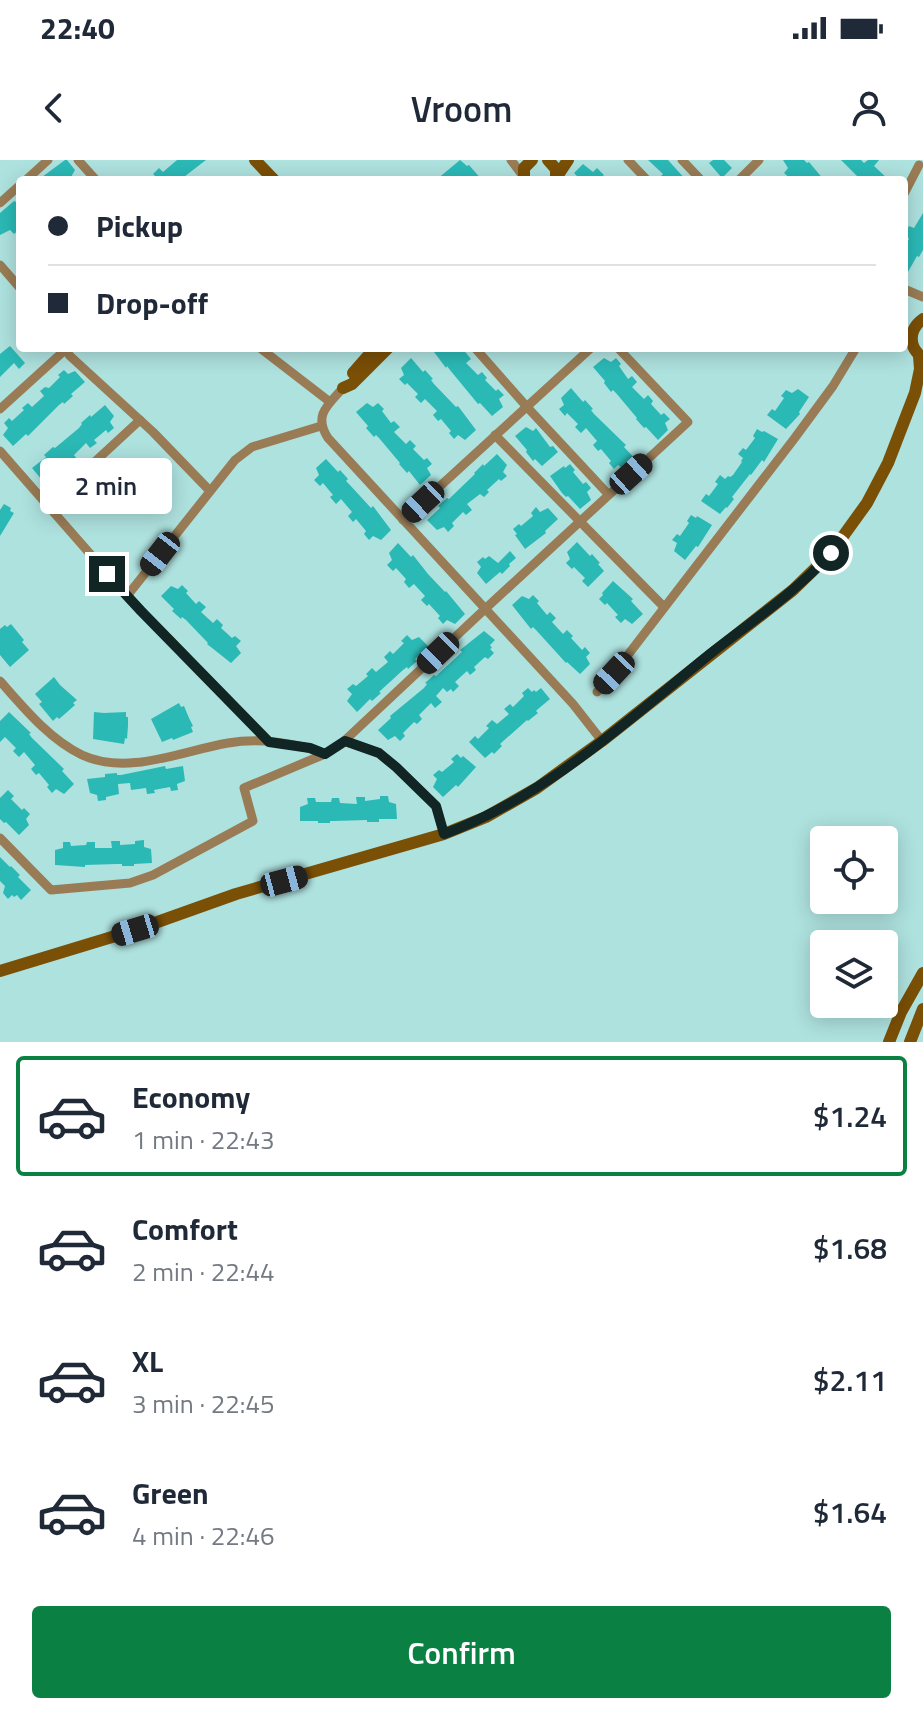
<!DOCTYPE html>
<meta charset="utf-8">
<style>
body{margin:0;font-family:"Titillium Web",sans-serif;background:#f6f6f7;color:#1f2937;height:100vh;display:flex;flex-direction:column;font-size:30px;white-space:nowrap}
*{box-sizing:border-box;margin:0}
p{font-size:26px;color:#747a83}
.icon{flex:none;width:44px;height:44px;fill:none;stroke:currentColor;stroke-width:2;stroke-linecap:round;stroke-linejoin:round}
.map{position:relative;height:882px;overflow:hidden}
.sheet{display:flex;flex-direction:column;background:#fff;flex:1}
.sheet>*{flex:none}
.banner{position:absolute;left:16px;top:16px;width:892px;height:176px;border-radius:8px;box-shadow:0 4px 20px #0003;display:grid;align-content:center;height:176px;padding:0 32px;background:#fff}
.controls{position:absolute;left:810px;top:666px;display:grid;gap:16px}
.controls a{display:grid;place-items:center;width:88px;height:88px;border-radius:8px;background:#fff;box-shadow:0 4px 20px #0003;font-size:40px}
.end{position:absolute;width:36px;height:36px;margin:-18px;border:10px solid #102524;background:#fff;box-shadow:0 0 0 4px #fff}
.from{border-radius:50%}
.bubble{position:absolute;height:56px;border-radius:8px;background:#fff;box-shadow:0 4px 20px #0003;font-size:26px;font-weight:600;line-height:56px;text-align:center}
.car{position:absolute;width:24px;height:48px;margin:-24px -12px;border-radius:10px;box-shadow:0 0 6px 2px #0007;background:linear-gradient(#222 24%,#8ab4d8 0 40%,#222 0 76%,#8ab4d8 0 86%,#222 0)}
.banner b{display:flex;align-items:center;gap:28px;height:76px;font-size:30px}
.banner b+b{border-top:2px solid #e0e1e3}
.banner i{width:20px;height:20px;background:#1f2937}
ul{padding:14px 0 0;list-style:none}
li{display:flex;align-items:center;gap:24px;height:120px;margin:0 16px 12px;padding:0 16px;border:4px solid transparent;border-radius:8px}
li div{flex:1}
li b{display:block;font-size:30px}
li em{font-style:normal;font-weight:600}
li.active{border-color:#0b8043}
li>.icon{width:72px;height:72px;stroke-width:1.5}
.primary-button{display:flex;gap:16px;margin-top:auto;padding:16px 32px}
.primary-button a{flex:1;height:92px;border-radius:8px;background:#0b8043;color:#fff;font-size:32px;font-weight:600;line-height:92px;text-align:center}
.status{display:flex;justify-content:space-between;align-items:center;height:56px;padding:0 40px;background:#fff;direction:ltr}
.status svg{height:22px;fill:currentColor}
header{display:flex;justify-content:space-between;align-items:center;height:104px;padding:0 32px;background:#fff;font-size:36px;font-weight:600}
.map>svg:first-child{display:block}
.building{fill:#2bb9b6}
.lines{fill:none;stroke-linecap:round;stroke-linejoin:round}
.street{stroke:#997c56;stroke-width:9}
.secondary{stroke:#7a4f06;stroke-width:12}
.route{stroke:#102524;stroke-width:10}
</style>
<div class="status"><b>22:40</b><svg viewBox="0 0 49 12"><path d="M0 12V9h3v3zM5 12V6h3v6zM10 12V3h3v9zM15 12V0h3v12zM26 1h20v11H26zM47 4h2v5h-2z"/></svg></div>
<header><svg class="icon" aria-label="back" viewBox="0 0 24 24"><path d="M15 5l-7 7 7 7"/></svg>Vroom<svg class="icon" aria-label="person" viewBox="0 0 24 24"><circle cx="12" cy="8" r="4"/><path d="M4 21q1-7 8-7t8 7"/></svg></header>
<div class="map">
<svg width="923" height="882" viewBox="0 0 923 882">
<rect width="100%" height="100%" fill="#aee2df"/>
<g class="building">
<polygon points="65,0 67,0 75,10 71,17 74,20 38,20"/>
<polygon points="177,0 206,0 180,20 151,20 155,16 153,14 159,8 163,12"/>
<polygon points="460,0 467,6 469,5 482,20 436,20"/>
<polygon points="648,0 668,0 686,20 665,20 661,16 663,14"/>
<polygon points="713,0 724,0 732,8 722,18 709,3"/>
<polygon points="783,0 804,0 807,3 809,2 824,20 792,20 784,13 788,8"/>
<polygon points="841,0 861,0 864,3 868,0 879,0 874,6 889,20 861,20"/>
<polygon points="583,4 593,12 597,8 604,15 600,18 602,20 581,20 574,13"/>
<polygon points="20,38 20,64 17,66 20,69 14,74 10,70 0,75 0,53 14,41 15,42"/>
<polygon points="923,53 923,90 919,97 917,96 904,119 904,86 909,79 905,73 909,66 914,68"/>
<polygon points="10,186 25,203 19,209 14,203 0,217 0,194"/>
<polygon points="431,188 462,188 471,199 466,203 478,215 482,212 487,218 485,220 496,231 498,229 504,235 499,239 503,247 492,256 480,243 478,244 450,210 447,206 446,208"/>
<polygon points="411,198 423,212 425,210 433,219 431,220 434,224 456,247 458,246 476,270 465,280 458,275 454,279 449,273 451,271 441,259 438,261 433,255 437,251 425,239 421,243 415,237 418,234 407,223 405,225 399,219 404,215 401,208"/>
<polygon points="604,198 611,202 616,198 621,204 619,206 628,219 632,216 637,222 632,227 644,239 648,235 653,241 651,244 661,255 664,253 670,259 665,263 668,270 658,280 646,267 644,268 636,259 637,258 616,233 613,230 611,232 604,223 605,221 593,207"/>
<polygon points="64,210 68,214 75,211 85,222 71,234 73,236 64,244 63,242 59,245 28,276 26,274 13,286 3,275 8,268 4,263 9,258 12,261 24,250 22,248 28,243 32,247 44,236 40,231 45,227 49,228 60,217 58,215"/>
<polygon points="571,228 583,242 585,240 593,249 591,250 594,254 626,285 624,287 636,300 625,310 618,305 614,309 609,303 611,301 601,289 598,291 593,285 597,281 586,268 581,273 575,267 578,264 567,253 565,256 559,249 564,245 561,238"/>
<polygon points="798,229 809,237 799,252 800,254 786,269 767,255 772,249 775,251 784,238 781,236 786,230 792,233"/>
<polygon points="367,243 373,247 378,243 384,249 382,251 391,263 394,261 400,267 394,272 406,284 410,280 416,286 413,289 424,300 427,298 432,304 427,308 431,315 420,325 409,311 407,313 399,304 400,303 379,278 376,275 374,277 366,268 368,266 356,252"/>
<polygon points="105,245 114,256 110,262 114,268 108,273 106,270 94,280 97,283 90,288 86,283 74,295 77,299 71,304 68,302 57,312 59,315 53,321 49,316 42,320 32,308 46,297 44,295 53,287 55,288 79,268 82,264 81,263 90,255 91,257"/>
<polygon points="526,267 533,271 536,268 550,287 553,286 558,292 542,306 535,299 533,301 526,292 527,290 515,276"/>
<polygon points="757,269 762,272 764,271 778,279 764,302 762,300 751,315 750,314 732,337 734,339 727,348 726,347 720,354 701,341 706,334 709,336 718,324 715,322 720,315 725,319 728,316 730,317 733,315 742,302 741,301 743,298 738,294 743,288 746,290 755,278 753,276"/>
<polygon points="497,294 507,305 503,312 507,316 501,321 499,319 487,330 489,332 484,337 480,334 467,344 472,350 466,355 463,352 452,363 454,366 448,372 444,367 437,370 427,360 440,348 438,346 447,338 449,339 452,336 475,314 474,313 483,304 484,306"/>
<polygon points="326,299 338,312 340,310 348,319 346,321 349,324 371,348 373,346 391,370 381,380 373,376 369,380 364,374 366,371 356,359 353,362 348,356 352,352 341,339 336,344 330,337 333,335 323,323 320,326 314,320 319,315 316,308"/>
<polygon points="570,304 575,310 573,312 583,324 586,322 591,328 587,332 591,340 580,349 568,336 566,337 562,333 550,316 564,306 565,308"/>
<polygon points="4,344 11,348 10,351 14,353 0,376 0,350"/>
<polygon points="536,347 540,352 548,348 558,359 545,371 546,373 525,389 515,375 517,374 513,369 519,364 521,366 533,356 531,353"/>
<polygon points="691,355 696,358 697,356 712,365 698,387 696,386 685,400 674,391 677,383 672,380 677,374 680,376 689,363 687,361"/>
<polygon points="577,382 590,396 592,394 600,403 598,404 604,411 588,427 582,421 585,418 574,407 572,409 566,403 570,399 567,392"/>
<polygon points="398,383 411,397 413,395 428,414 445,432 446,431 465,454 455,464 447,460 443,464 438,458 440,456 429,444 427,446 421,440 425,436 414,424 409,428 404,422 406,419 396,408 393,411 387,405 392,400 389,393"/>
<polygon points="510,391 516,398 509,404 510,406 502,414 500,412 486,424 477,413 481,407 477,402 483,397 485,399 489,396 498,403"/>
<polygon points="613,421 633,439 631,441 643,454 632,464 625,459 621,463 615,457 618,455 607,443 605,445 599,439 603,435 602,433"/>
<polygon points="182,425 188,431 186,433 196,444 199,441 206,447 201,452 213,463 217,459 223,465 221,468 232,478 235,476 241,481 236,486 241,493 231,503 207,484 208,483 186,460 182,457 181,459 172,451 174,449 161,436 171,426 178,429"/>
<polygon points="533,435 539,441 537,443 547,455 550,452 556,458 552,462 563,474 567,470 573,476 571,478 582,490 585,487 590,493 586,497 590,504 580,514 567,502 566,503 536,470 533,467 531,469 512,445 522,436 529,439"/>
<polygon points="11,464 24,480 22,482 29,490 10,507 0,495 0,469 5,465 7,467"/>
<polygon points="484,471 495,480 490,485 492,488 490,489 494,493 488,499 485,497 474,507 476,510 470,515 467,511 455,522 459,526 453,532 451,529 447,532 443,528 436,536 442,542 435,548 431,543 419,555 422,559 417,564 414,562 403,573 405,576 400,581 395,576 388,580 378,570 391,558 390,556 424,528 427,524 425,523 434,515 436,516 462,492 460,490"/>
<polygon points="407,475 412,480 419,477 429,487 415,499 417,501 408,509 407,507 403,510 379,532 381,533 372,541 370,539 357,552 347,541 352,534 347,529 353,524 356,526 368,516 366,514 372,508 376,512 388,502 384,497 390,491 393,494 404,483 401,481"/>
<polygon points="54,517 60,525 77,540 73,543 75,545 66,553 59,559 57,557 53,561 39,544 42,542 35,534"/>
<polygon points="528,528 532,532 534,530 536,532 541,528 550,539 538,549 536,551 538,553 528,561 527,560 500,584 502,586 494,594 492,592 485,598 469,582 475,576 478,579 489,568 486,566 492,560 497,564 509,554 504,549 510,544 513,547 524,536 522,533"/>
<polygon points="179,543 181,547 184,546 189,558 193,566 191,567 193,572 173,580 172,578 162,582 151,559"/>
<polygon points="9,552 31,573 29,574 32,578 64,609 62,611 74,624 64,634 56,629 52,633 47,627 49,625 39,613 36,615 31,609 35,605 24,592 19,597 13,591 16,588 5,577 0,582 0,561"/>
<polygon points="94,552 104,553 126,552 126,557 128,557 128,566 127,579 125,578 124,584 93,579"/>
<polygon points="457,594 461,598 463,596 476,607 458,627 456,625 443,637 433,627 437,619 433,615 439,610 442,612 454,602 451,599"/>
<polygon points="165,606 166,609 183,606 185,621 177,624 178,630 171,631 170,627 154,630 155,633 147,634 146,628 131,630 130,623 118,624 119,634 106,637 106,640 98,641 97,635 90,633 87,619 105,617 105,614 117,613 117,615 121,615"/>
<polygon points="8,630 14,636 11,639 22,650 24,648 30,654 26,659 29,665 19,675 6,662 4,663 0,659 0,638"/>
<polygon points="380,636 388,636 389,642 396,644 397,659 379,659 379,662 367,662 367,660 334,661 330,661 330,663 318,663 318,661 300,661 300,647 308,644 307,638 315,638 316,642 331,642 332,638 339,638 340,643 357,644 356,637 365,637 365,641 380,639"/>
<polygon points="144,680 144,687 151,689 152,703 134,704 134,706 122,706 122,704 117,704 85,705 85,707 55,705 55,690 63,688 63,682 70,682 71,686 86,685 87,682 95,682 95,688 112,688 111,681 120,681 120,685 135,684 135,681"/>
<polygon points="0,697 10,707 11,706 20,715 18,717 31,730 21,740 17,735 14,737 12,735 8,739 3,733 5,726 0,721"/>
</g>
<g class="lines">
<g class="street">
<polyline points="78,0 96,20"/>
<polyline points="511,0 523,16"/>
<polyline points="628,0 647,20"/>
<polyline points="682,0 701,20"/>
<polyline points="26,20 48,0"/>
<polyline points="739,20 759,0"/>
<polyline points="904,34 919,5"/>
<polyline points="0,43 20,25"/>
<polyline points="0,105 20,128"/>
<polyline points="904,129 923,137"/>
<polyline points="64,188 70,196 153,272 210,331"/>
<polyline points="260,188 330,242"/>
<polyline points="475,188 527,247 608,334"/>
<path d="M343 228C328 245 313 255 328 278L573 544 602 581"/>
<polyline points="0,249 65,190"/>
<polyline points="495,275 664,447"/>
<polyline points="0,291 127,436 269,582"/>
<polyline points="48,345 140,260"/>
<polyline points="403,360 591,188"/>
<polyline points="127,436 235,300 252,287 321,266"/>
<path d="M0 521C24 548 49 579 82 595 128 616 181 591 228 583 258 578 296 582 325 594"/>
<polyline points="597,532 614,513 794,279 833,226 856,188"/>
<polyline points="345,581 379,593 396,607 436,646 444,674"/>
<polyline points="0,678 51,730 130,723 153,715 253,661 244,628 325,594 341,584 485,449 688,262 618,188"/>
</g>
<g class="secondary">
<polyline points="255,0 274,20"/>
<polyline points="548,0 556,9 556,20"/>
<polyline points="556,18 568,0"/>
<polyline points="524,20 524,8 532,0"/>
<path d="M923 159C908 170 908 187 923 198"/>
<polyline points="353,213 375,188"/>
<polyline points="343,228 352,224 388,188"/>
<polyline points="0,811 135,770 236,734 444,674 486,657 537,628 602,581 793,430 831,393 867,343 888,303 915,233 920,209 919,196"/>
<polyline points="889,882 901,852 923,813"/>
<polyline points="910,882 923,849"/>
</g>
</g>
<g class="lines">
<path class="route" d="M107 414 141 451 269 582 310 588 325 594 345 581 379 593 396 607 436 646 444 674C545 637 627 561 710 494 751 462 796 432 831 393"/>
</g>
</svg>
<div class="controls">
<a><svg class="icon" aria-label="locate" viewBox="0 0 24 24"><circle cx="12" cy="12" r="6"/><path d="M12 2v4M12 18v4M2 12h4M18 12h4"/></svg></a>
<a><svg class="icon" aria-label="layers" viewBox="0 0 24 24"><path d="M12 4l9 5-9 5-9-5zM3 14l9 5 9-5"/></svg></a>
</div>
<i class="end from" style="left:831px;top:393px"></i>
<i class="end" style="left:107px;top:414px"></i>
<div class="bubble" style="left:40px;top:298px;width:132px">2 min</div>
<i class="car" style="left:631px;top:314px;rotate:48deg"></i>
<i class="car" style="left:423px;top:342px;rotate:227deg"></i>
<i class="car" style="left:160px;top:394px;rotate:218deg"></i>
<i class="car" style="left:438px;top:493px;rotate:226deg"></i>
<i class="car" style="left:614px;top:513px;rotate:223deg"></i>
<i class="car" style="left:284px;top:721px;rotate:75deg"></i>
<i class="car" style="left:135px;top:770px;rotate:253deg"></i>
<div class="banner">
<b><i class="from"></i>Pickup</b>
<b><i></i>Drop-off</b>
</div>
</div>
<section class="sheet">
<ul>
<li class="active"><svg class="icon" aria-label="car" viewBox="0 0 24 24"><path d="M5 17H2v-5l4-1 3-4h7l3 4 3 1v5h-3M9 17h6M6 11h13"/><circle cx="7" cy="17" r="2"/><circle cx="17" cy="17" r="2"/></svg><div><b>Economy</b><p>1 min · 22:43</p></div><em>$1.24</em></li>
<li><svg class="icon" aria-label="car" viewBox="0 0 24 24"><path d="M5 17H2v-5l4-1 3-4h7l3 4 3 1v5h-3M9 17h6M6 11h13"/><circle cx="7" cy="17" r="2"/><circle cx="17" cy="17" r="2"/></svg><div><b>Comfort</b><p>2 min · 22:44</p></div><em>$1.68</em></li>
<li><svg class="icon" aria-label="car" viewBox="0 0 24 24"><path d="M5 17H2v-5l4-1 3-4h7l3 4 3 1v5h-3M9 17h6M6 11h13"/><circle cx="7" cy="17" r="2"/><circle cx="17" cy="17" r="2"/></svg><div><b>XL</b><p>3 min · 22:45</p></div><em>$2.11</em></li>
<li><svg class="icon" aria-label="car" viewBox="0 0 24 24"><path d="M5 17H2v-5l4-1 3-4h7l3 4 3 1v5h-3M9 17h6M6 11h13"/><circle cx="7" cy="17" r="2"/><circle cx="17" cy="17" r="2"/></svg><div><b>Green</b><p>4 min · 22:46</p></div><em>$1.64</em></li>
</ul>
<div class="primary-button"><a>Confirm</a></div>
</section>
